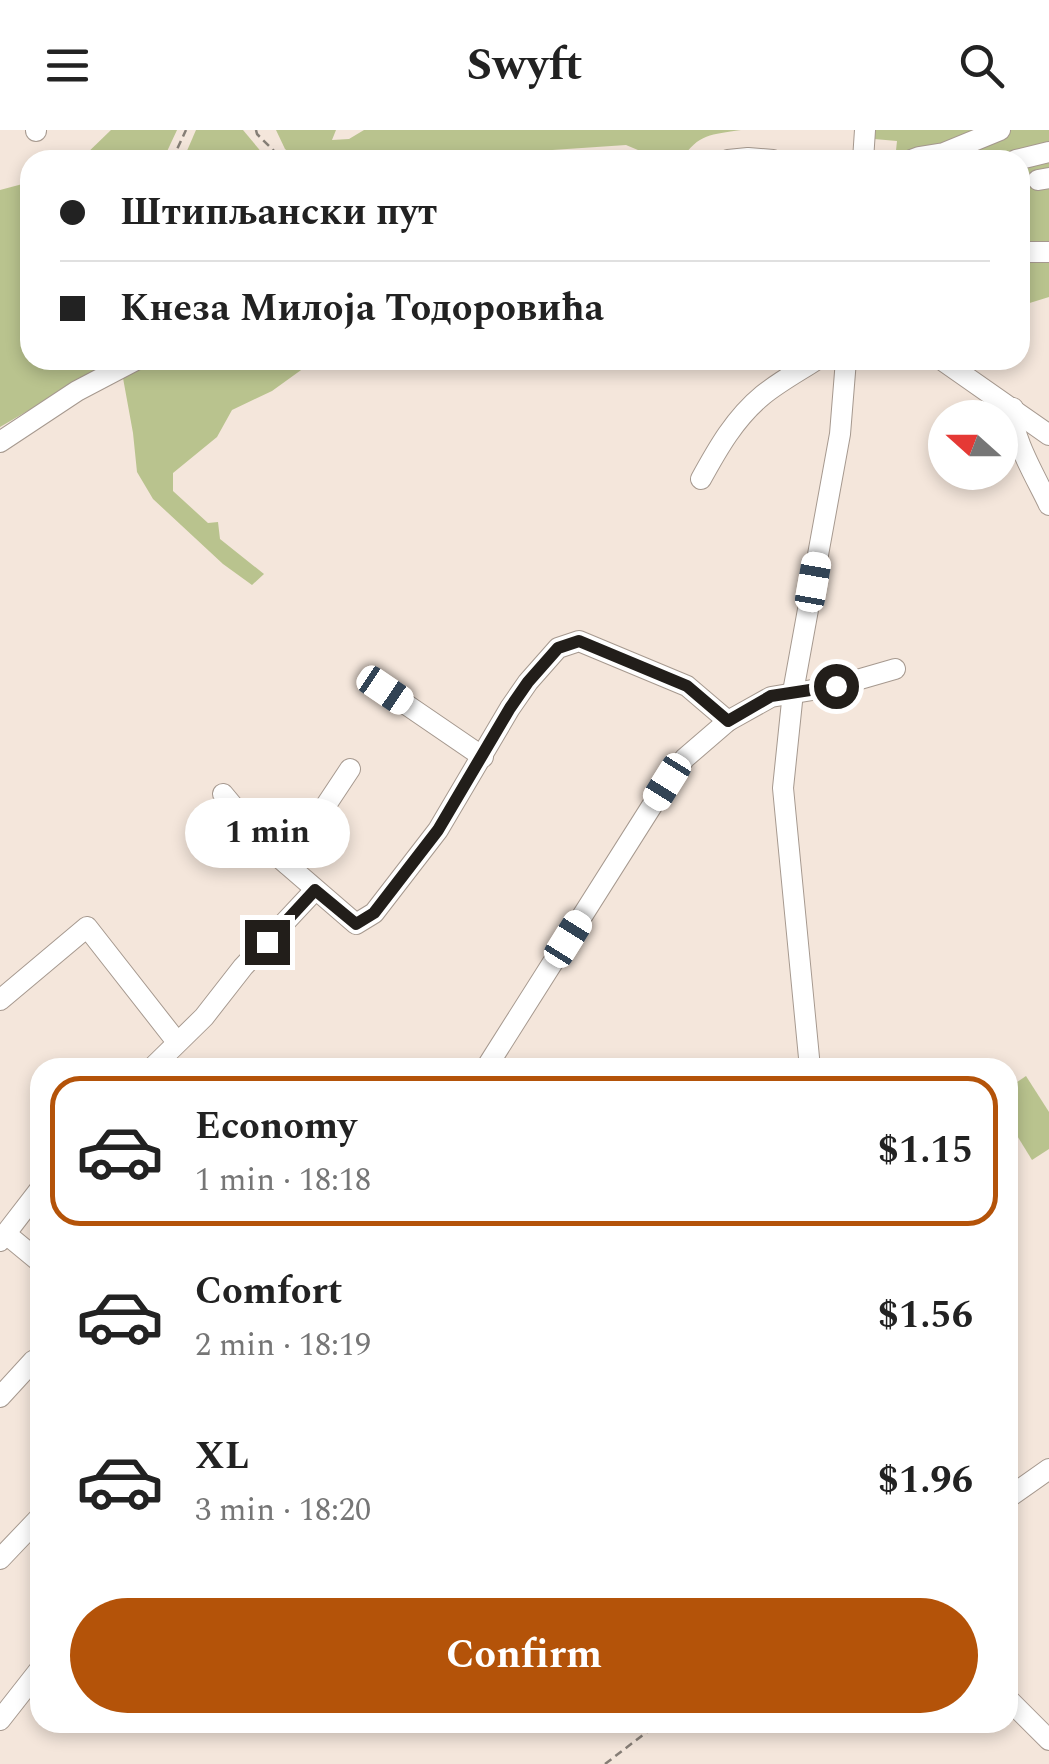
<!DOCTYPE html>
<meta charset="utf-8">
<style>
body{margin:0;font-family:Spectral,serif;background:#f2f2f2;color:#222;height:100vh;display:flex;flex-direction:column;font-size:38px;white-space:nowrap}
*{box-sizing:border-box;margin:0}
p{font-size:32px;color:#767676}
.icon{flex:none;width:55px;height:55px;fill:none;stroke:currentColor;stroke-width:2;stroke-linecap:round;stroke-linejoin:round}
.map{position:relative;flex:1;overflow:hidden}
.drawer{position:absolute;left:30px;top:928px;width:988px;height:675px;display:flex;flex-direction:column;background:#fff;border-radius:30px;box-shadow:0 5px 15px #0003}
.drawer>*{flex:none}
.guide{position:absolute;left:20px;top:20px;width:1010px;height:220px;border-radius:30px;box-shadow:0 5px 15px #0003;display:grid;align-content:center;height:220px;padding:0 40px;background:#fff}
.needle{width:65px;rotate:291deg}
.tools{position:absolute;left:928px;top:270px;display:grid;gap:20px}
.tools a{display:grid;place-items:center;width:90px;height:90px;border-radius:50%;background:#fff;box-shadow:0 5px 15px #0003;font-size:50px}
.end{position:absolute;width:45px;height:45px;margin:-22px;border:12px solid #221e1a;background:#fff;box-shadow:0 0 0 5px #fff}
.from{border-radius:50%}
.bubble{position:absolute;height:70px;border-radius:35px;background:#fff;box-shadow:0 5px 15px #0003;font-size:32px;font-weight:700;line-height:70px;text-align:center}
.car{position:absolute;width:30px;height:60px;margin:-30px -15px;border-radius:12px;box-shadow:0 0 8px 2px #0007;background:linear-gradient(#fff 24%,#345 0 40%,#fff 0 76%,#345 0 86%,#fff 0)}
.guide b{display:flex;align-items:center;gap:35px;height:95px;font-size:38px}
.guide b+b{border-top:2px solid #e0e0e0}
.guide i{width:25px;height:25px;background:#222}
ul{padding:18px 0 0;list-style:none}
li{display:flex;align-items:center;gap:30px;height:150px;margin:0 20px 15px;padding:0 20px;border:5px solid transparent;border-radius:30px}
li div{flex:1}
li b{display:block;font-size:38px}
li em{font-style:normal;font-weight:700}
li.on{border-color:#b45309}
li>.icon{width:90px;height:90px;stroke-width:1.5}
.action{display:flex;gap:20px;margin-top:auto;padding:20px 40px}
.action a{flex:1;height:115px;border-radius:60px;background:#b45309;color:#fff;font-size:40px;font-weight:700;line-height:115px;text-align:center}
header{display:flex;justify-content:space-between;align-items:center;height:130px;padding:0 40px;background:#fff;font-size:45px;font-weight:700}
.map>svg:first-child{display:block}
.green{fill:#b9c38e}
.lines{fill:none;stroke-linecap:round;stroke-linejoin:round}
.minor-casing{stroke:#a6998f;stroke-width:22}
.path{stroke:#867e76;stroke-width:2.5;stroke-dasharray:8 5;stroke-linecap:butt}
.minor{stroke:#fff;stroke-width:20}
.route{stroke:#221e1a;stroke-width:12}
</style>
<header><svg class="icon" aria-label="menu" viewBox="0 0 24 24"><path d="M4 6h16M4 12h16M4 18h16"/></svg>Swyft<svg class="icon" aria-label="search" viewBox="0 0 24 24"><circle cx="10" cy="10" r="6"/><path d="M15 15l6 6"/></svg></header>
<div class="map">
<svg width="1049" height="1634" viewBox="0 0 1049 1634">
<rect width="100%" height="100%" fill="#f4e6db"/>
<g class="green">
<polygon points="111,0 177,0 163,30 80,30"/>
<polygon points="196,0 243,0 268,30 183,30"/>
<path d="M276 0H336L332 10 349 9 364 0H741C711 5 699 3 681 30L657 28 626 15 404 30H299L285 19Z"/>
<polygon points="875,0 1049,0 1049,167 1020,176 1020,108 1026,105 1020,82 1020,30 895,30 897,11 874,9"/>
<polygon points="30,52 30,230 115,230 0,297 0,60"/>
<polygon points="157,230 315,230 272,261 232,280 217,307 173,343 173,361 208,393 218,392 220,409 264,444 252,455 223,434 153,369 137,342 133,303 123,248"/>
<polygon points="1026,946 1049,982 1049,1019 1032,1030 1008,991 1008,958"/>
</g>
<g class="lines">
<g class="minor-casing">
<g id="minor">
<polyline points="36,0 36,1"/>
<polyline points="728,30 748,28 773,30"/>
<polyline points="863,30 865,0"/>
<polyline points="911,30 919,27 944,23 1000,0"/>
<polyline points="1016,30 1049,22"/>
<polyline points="1038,50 1049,48"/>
<polyline points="1020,118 1027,122 1049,122"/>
<polyline points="942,230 1049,305"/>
<path d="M1013 278C1009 304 1038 351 1049 375"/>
<polyline points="0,312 77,261 136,230"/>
<path d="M701 349C718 318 735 288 763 265 779 252 799 241 816 230"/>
<polyline points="385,560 483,627"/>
<polyline points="223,664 268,718 356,794 374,783 438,700 510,578 528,552 558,518 579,511 687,556 728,591"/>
<polyline points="287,734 350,639"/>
<polyline points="0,870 87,797 177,912"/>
<polyline points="152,938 204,887 243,837 315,760"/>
<polyline points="486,938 667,652 685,628 728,591 771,567 836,556 895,539"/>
<polyline points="810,938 783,658 793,562 840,304 846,230"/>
<polyline points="6,1104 40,1132"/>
<polyline points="0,1111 40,1059"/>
<polyline points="0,1267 33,1231 40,1227"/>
<polyline points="1008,1368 1049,1339"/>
<polyline points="0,1429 40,1387"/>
<polyline points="1008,1569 1049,1610"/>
<polyline points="0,1590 40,1539"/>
</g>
</g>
<g class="path">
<polyline points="256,0 257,4 283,30"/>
<polyline points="172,30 186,0"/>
<polyline points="569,30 619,30"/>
<polyline points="605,1634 660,1592"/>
</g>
<use href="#minor" class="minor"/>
</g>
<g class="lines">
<polyline class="route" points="267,812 315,760 356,794 374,783 438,700 510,578 528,552 558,518 579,511 687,556 728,591 771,566 836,556"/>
</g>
</svg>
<div class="tools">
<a><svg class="needle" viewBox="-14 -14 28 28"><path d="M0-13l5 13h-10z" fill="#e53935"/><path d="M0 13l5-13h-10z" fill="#767676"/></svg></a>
</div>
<i class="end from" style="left:836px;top:556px"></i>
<i class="end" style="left:267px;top:812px"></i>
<div class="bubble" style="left:185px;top:668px;width:165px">1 min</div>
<i class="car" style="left:813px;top:452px;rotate:10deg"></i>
<i class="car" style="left:385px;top:560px;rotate:124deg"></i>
<i class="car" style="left:667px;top:652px;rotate:212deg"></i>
<i class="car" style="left:568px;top:809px;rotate:32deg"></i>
<div class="guide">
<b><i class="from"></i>Штипљански пут</b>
<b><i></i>Кнеза Милоја Тодоровића</b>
</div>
<section class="drawer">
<ul>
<li class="on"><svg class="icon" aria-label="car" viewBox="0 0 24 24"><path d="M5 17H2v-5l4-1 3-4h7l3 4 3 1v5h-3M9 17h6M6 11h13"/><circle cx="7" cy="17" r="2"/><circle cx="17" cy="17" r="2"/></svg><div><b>Economy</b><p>1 min · 18:18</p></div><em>$1.15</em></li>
<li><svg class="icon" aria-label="car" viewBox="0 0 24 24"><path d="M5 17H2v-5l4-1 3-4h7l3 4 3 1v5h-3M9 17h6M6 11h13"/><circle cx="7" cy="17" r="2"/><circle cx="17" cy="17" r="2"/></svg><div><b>Comfort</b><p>2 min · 18:19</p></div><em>$1.56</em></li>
<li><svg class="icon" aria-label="car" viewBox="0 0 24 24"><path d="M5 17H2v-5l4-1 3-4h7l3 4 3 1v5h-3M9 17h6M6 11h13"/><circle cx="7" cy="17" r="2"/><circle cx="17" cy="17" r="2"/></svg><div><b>XL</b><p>3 min · 18:20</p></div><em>$1.96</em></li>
</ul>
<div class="action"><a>Confirm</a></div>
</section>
</div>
